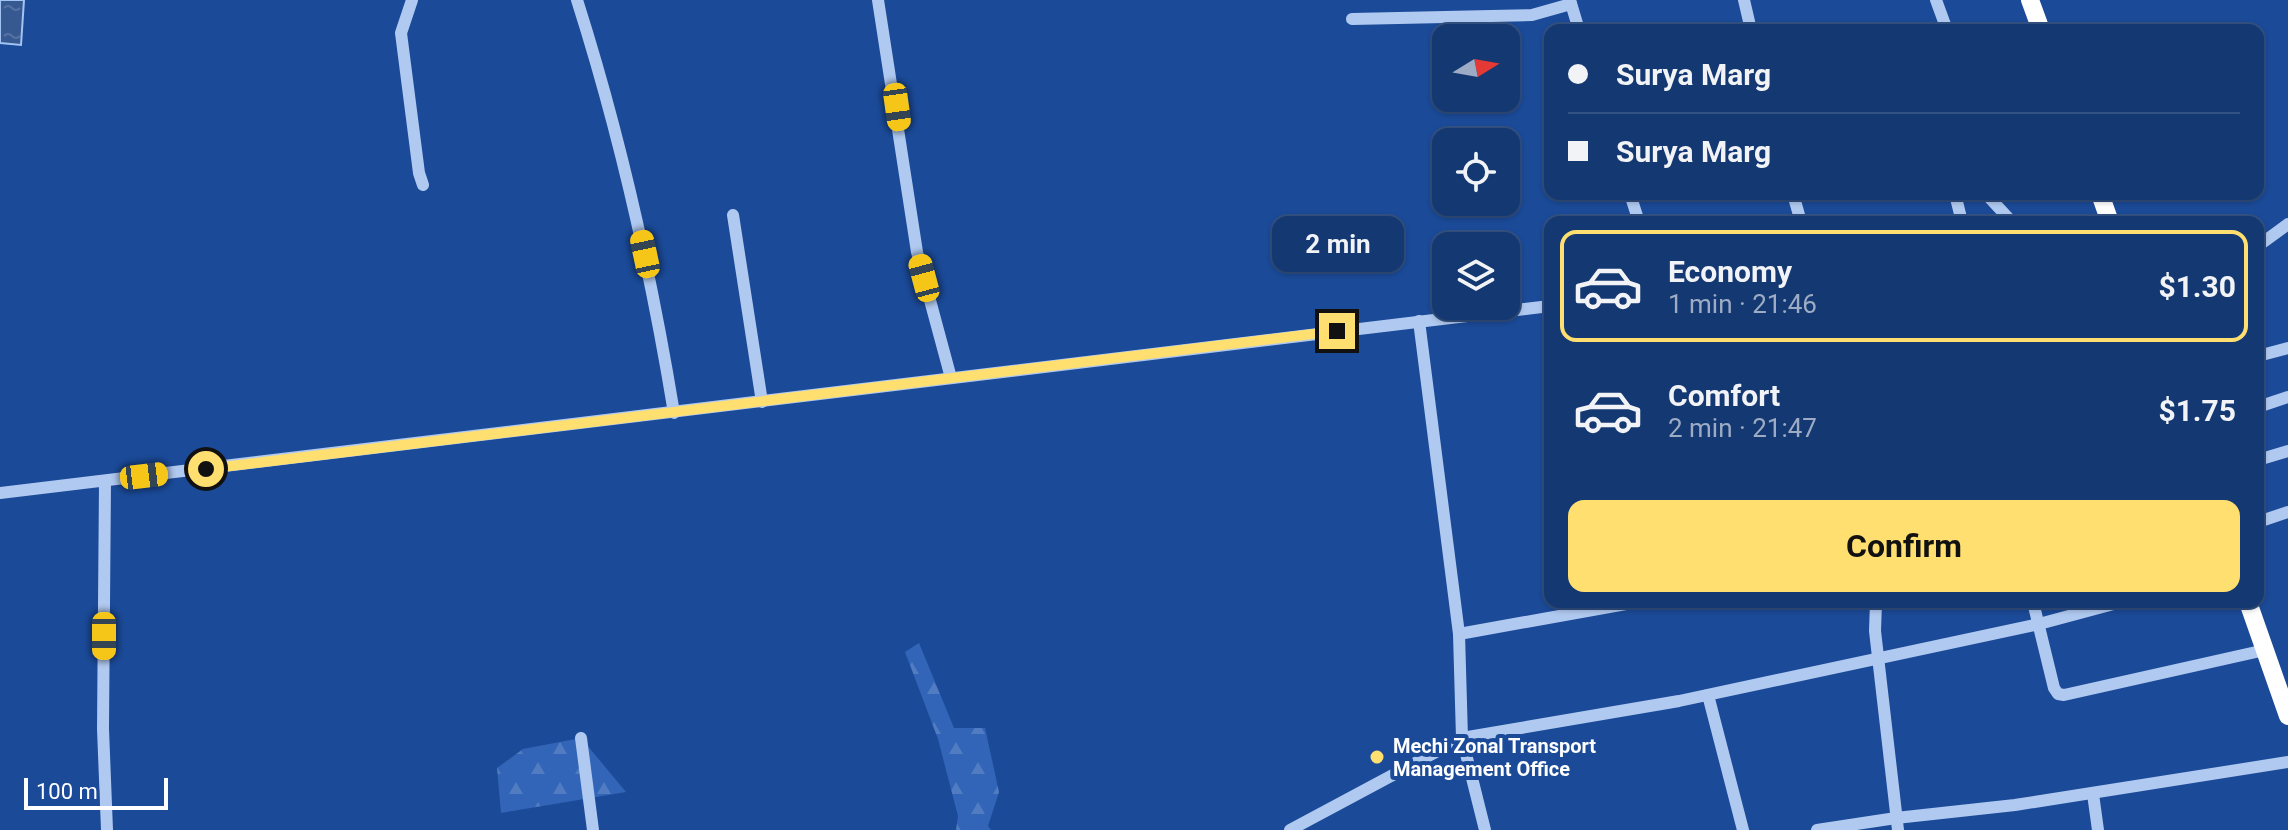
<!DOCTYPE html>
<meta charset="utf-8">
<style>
body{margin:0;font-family:Roboto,sans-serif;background:#21437a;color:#f1f3f6;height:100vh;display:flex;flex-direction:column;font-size:30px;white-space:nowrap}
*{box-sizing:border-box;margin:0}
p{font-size:26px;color:#9dacc4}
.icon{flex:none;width:44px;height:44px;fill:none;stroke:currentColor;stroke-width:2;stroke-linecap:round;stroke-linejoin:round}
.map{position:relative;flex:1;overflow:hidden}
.side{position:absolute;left:1544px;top:216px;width:720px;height:392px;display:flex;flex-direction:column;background:#143872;border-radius:16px;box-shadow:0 2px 6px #0004,0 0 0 2px #335284}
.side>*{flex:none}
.top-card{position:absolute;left:1544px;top:24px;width:720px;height:176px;border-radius:16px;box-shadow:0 2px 6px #0004,0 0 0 2px #335284;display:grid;align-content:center;height:176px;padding:0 24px;background:#143872}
.needle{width:52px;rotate:79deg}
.controls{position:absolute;left:1432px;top:24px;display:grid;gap:16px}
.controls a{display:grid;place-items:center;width:88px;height:88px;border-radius:16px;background:#143872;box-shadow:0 2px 6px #0004,0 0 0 2px #335284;font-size:40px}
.scale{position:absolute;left:24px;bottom:20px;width:144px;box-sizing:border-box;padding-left:8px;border:4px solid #fff;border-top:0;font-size:22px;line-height:28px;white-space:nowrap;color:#fff;-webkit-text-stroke:6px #1b4a98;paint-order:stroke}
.end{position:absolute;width:36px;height:36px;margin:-18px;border:10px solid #ffdf6f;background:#111;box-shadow:0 0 0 4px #111}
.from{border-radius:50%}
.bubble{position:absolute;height:56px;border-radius:16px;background:#143872;box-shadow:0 2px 6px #0004,0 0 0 2px #335284;font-size:26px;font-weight:700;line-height:56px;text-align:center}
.car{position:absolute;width:24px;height:48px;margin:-24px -12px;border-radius:10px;box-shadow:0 0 6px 2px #0007;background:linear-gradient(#f5c518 24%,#345 0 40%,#f5c518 0 76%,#345 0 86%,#f5c518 0)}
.top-card b{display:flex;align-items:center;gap:28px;height:76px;font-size:30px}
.top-card b+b{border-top:2px solid #335284}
.top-card i{width:20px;height:20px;background:#f1f3f6}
ul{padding:14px 0 0;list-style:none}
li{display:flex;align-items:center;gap:24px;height:112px;margin:0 16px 12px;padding:0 8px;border:4px solid transparent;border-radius:16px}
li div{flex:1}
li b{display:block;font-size:30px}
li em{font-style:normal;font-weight:700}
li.on{border-color:#ffdf6f}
li>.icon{width:72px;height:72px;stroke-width:1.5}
.action{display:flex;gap:16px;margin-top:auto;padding:16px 24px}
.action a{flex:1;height:92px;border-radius:16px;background:#ffdf6f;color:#111;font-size:32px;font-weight:700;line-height:92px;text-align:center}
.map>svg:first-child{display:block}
.forest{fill:url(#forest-firs)}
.water{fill:url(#water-ripples);stroke:#a3c3f2;stroke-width:2}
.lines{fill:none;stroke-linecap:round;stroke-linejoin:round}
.minor{stroke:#b0c9f0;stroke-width:12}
.highway{stroke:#fff;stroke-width:18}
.route{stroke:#ffdf6f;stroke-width:10}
.poi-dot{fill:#ffdf6f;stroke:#1b4a98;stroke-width:3}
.labels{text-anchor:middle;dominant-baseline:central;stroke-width:8;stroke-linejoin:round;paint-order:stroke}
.poi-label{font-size:20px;font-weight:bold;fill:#fff;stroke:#1b4a98;text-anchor:start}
</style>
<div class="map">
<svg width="2288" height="830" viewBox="0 0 2288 830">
<defs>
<pattern id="forest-firs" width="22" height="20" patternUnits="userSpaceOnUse" patternTransform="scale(2)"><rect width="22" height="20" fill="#3265b7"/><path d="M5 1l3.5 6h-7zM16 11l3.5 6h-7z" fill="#517cc2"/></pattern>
<pattern id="water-ripples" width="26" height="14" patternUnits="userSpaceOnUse" patternTransform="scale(2)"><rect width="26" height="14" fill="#375992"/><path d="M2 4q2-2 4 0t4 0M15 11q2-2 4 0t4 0" fill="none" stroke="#5572a2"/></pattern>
</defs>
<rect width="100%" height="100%" fill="#1b4a98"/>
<g class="forest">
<polygon points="919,643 954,728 985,728 999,792 988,826 991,830 956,830 958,816 938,739 905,652"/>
<polygon points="581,738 626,792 501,813 497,768 523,749"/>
</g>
<polygon class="water" points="0,0 24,0 21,45 0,43"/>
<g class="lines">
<g class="minor">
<polyline points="412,0 401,33 419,173 423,185"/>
<path d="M577 0C620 135 651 273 674 413"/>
<polyline points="878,0 917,252 951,378"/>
<polyline points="1570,0 1579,30"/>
<polyline points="1744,0 1751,30"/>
<polyline points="1936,0 1947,30"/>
<polyline points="1352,19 1532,15 1571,4"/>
<polyline points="1630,194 1639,222"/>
<polyline points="1793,194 1801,222"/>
<polyline points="1955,194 1962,222"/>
<polyline points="1986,194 2012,222"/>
<polyline points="733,215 762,402"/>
<polyline points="2258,246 2288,224"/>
<polyline points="1419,321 1459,634 1462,738 1485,830"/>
<polyline points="2258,356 2288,348"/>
<polyline points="2258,407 2288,397"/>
<polyline points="2258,460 2288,451"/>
<polyline points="105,481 103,729 107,830"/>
<polyline points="0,493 1550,306"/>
<polyline points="2258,522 2288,512"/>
<polyline points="1876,602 1875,631 1898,830"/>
<polyline points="2033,602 2054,688 2058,694 2064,695 2265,650"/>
<polyline points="1459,634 1637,602"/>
<polyline points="1708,695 1743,830"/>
<polyline points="581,738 593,830"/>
<polyline points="2093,794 2098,830"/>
<polyline points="1290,830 1462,738 1679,701 2039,624 2121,602"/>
<polyline points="1817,830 1896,818 2015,805 2288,762"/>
</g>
<g class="highway">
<polyline points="2030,0 2041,30"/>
<polyline points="2100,194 2110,222"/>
<polyline points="2248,602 2288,716"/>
</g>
</g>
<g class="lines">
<polyline class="route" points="206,469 1337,331"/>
</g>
<circle class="poi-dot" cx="1377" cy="757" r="8"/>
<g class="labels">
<g class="poi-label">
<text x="1393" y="746">Mechi Zonal Transport<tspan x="1393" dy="23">Management Office</tspan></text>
</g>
</g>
</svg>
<div class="controls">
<a><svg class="needle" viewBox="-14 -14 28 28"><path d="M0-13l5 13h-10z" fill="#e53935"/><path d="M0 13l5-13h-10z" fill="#9dacc4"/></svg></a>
<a><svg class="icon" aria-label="locate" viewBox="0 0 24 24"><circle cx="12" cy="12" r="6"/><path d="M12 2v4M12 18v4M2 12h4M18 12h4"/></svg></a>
<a><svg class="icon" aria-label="layers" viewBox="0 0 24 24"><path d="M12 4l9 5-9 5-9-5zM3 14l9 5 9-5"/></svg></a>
</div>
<div class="scale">100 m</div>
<i class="end from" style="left:206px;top:469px"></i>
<i class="end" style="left:1337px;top:331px"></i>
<div class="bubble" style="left:1272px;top:216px;width:132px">2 min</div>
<i class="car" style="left:897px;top:107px;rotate:172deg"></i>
<i class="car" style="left:645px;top:254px;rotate:348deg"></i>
<i class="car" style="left:924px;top:278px;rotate:345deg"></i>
<i class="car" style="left:144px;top:476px;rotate:83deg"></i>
<i class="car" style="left:104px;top:636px;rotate:180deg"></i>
<div class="top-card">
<b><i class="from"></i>Surya Marg</b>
<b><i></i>Surya Marg</b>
</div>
<section class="side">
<ul>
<li class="on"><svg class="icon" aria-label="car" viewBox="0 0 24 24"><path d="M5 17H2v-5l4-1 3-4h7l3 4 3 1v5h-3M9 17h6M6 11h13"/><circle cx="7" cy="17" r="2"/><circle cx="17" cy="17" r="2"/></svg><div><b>Economy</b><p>1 min · 21:46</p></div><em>$1.30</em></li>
<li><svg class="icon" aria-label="car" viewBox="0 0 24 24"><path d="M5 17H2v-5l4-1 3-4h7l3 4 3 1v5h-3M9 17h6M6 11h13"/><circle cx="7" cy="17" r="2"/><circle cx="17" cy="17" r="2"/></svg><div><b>Comfort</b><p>2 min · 21:47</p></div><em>$1.75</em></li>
</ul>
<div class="action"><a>Confirm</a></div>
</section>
</div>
